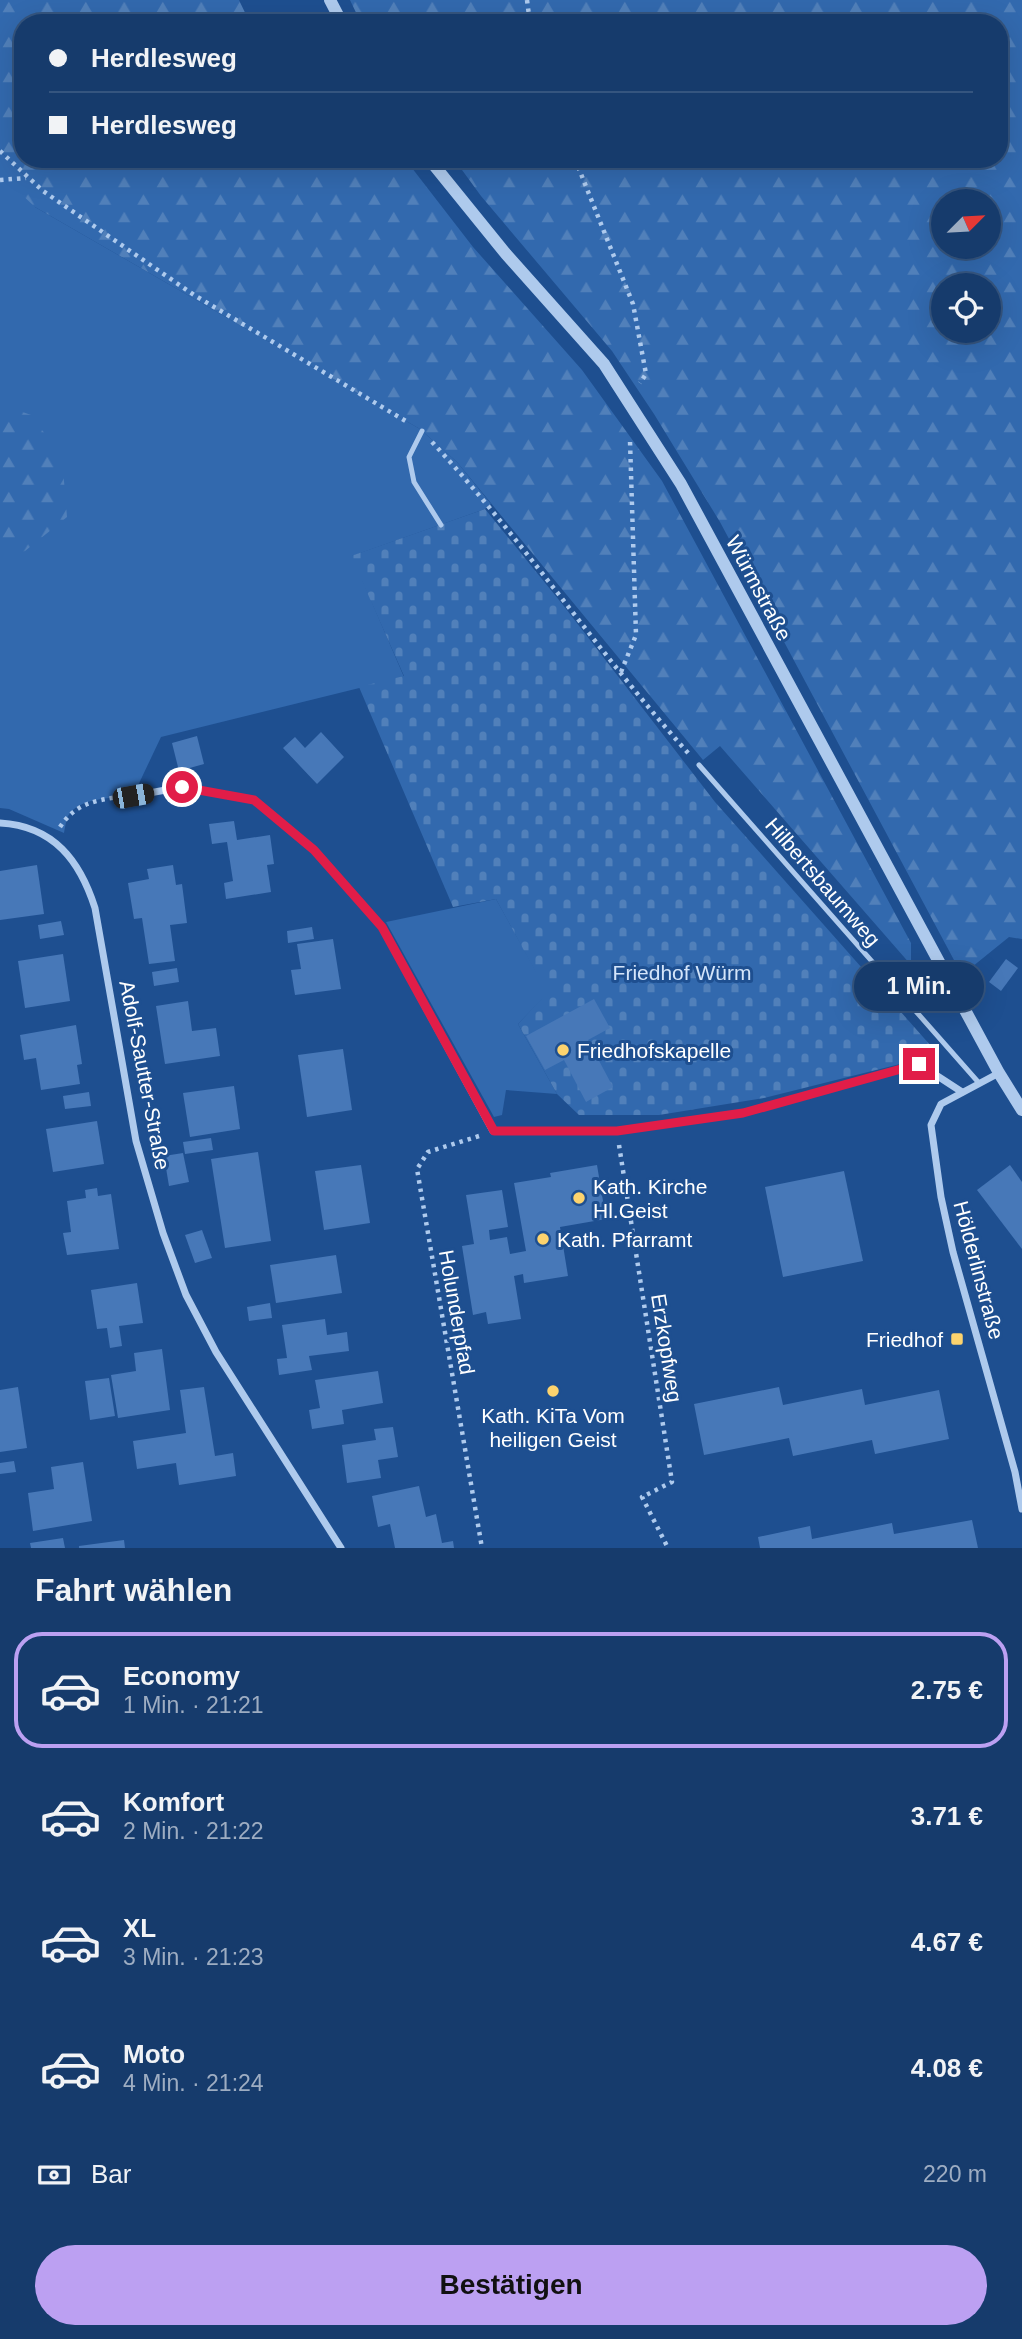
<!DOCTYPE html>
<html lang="de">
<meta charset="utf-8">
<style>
body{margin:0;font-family:Arial,sans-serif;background:#234674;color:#f1f3f6;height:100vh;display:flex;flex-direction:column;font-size:26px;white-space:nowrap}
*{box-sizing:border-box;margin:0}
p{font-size:23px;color:#9eadc2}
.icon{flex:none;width:38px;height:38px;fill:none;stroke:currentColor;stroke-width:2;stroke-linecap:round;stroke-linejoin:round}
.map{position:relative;height:1548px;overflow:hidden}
.drawer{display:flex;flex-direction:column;background:#163b6c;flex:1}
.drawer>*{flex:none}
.top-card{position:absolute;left:14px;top:14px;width:994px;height:154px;border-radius:28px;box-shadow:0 7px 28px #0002,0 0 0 2px #35557f;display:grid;align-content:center;height:154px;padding:0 35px;background:#163b6c}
.needle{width:46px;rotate:66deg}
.fabs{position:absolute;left:931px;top:189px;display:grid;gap:14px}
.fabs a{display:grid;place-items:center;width:70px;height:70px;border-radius:50%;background:#163b6c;box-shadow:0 7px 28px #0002,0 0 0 2px #35557f;font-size:35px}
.end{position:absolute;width:32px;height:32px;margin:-16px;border:9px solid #e11d48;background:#fff;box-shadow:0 0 0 4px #fff}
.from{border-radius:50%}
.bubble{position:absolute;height:49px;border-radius:24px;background:#163b6c;box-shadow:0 7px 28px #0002,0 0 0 2px #35557f;font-size:23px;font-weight:700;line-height:49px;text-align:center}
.car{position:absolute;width:21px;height:42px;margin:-21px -10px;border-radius:9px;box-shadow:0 0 5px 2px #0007;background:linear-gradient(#222 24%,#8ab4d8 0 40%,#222 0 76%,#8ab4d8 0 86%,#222 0)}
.top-card b{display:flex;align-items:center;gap:24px;height:66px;font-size:26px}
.top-card b+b{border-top:2px solid #35557f}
.top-card i{width:18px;height:18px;background:#f1f3f6}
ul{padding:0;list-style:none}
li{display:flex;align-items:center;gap:21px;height:116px;margin:0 14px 10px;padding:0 21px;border:4px solid transparent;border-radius:28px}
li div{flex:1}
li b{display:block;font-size:26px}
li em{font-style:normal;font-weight:700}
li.on{border-color:#bca0f2}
li>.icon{width:63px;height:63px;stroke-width:1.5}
h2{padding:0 35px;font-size:32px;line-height:84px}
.pay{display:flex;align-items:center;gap:18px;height:77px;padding:0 35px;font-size:26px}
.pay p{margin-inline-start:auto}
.button{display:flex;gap:14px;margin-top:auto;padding:14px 35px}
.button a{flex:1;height:80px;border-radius:42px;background:#bca0f2;color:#111;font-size:28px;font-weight:700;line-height:80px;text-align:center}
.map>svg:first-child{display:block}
.grass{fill:#3269ae}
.forest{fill:url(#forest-firs);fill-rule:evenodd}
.cemetery{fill:url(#cemetery-stones)}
.building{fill:#4778b8}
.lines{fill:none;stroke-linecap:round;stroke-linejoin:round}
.path{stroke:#aecaed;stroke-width:4.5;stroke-dasharray:3.5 5;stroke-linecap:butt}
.service{stroke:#aecaed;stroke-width:5}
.minor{stroke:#aecaed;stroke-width:7}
.tertiary{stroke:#aecaed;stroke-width:12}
.route{stroke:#e11d48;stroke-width:9}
.poi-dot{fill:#fcd36e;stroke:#1e4f90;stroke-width:2.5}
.labels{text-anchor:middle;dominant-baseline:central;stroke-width:6;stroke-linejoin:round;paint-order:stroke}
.street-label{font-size:21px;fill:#fff;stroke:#1e4f90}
.park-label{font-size:21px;fill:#d4e5fa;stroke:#1e4f90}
.poi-label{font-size:21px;fill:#fff;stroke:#1e4f90;text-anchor:start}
</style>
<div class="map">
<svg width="1022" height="1548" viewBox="0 0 1022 1548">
<defs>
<pattern id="forest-firs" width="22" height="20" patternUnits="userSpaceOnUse" patternTransform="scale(1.75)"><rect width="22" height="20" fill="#3269ae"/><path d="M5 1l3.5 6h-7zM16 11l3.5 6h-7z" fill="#5180ba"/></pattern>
<pattern id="cemetery-stones" width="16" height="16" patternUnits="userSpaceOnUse" patternTransform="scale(1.75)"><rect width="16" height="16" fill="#3269ae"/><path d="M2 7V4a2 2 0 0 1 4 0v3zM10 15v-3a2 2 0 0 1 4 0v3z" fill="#5180ba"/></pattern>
</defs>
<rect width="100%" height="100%" fill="#1e4f90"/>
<g class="grass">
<path d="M0 151 27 178 35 207 420 429 457 462 491 504 485 509 352 556 404 677 161 737 133 796C114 798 79 797 68 816 66 820 65 828 64 833L9 809 0 808Z"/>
<polygon points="496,899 548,993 518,1024 557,1094 506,1090 502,1115 494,1117 386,922"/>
</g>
<g class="forest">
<polygon points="0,0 239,0 250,23 23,23 23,159 405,159 473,247 582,370 662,481 911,943 911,965 720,746 703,760 457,462 420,429 35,207 18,191 27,178 0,151"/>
<path d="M350 0H1022V939L1009 937 962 975 720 522 654 414 612 351 481 196 454 159H999V23H361ZM989 201V247H943V201ZM989 285V331H943V285Z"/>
<polygon points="0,404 31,415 62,457 67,517 25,551 0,558"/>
</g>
<polygon class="cemetery" points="485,509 563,605 715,802 931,1046 916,1060 764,1098 659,1115 579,1115 557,1094 518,1024 547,993 496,899 453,907 359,687 404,676 351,556"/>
<g class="building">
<polygon points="321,732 344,757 317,784 283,748 295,737 305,748"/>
<polygon points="197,736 204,764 179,771 172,743"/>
<polygon points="234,821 237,840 270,835 274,864 267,865 271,892 226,899 224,883 233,881 227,842 212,844 209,824"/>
<polygon points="37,865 44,914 0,920 0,871"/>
<polygon points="173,865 176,885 182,884 187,923 170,925 175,961 149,964 142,918 134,919 128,883 149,879 147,869"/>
<polygon points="61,921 64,935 40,939 38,925"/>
<polygon points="312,927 314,939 288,943 287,931"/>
<polygon points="333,939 341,989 295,995 291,970 301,969 297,944"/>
<polygon points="63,954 70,1001 25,1008 18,961"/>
<polygon points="1006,959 1018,968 1001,991 989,982"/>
<polygon points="177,968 179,982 154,986 152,972"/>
<polygon points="594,999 610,1028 588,1040 613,1087 586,1102 564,1060 545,1070 526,1036"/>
<polygon points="188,1001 192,1031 216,1028 220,1056 165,1064 156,1006"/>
<polygon points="76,1025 82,1064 77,1065 80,1084 41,1090 36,1058 24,1060 20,1035"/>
<polygon points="343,1049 352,1110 307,1117 298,1055"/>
<polygon points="234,1086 240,1129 190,1137 183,1093"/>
<polygon points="89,1092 91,1106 65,1109 63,1096"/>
<polygon points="97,1121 104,1164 53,1172 46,1129"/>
<polygon points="211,1138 213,1150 185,1154 183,1142"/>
<polygon points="258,1152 271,1241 225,1248 211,1159"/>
<polygon points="183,1153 189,1182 169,1186 164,1156"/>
<polygon points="361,1165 370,1223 324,1230 315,1171"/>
<polygon points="597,1165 606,1219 560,1227 568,1276 524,1283 523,1274 514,1276 521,1319 488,1324 486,1312 473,1315 462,1246 474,1244 466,1195 502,1190 508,1227 489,1230 490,1240 507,1237 510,1254 526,1251 514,1183 551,1177 550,1173"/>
<polygon points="1010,1165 1022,1182 1022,1249 977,1190"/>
<polygon points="844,1171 863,1261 783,1277 765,1187"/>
<polygon points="97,1188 98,1196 111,1194 119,1249 67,1255 63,1233 71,1232 67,1201 86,1198 85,1190"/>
<polygon points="202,1230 212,1258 195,1263 185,1235"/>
<polygon points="336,1255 342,1293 276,1303 270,1265"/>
<polygon points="137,1283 143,1323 119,1326 122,1346 110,1348 107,1328 97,1329 91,1290"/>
<polygon points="270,1303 272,1318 249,1321 247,1307"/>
<polygon points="325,1319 327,1335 347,1332 349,1351 309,1356 312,1370 279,1375 277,1359 287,1358 282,1325"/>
<polygon points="162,1349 170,1410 118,1418 111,1375 136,1371 134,1353"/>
<polygon points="378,1371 383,1403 342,1410 344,1424 312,1429 309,1410 320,1408 315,1380"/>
<polygon points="109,1378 115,1416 90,1420 85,1381"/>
<polygon points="18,1387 27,1448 0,1452 0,1390"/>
<polygon points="204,1387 215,1456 233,1453 236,1476 179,1485 176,1463 137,1469 133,1441 186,1433 180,1390"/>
<polygon points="779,1387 783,1405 862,1389 865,1405 939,1390 949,1439 875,1454 872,1440 793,1456 789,1438 704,1455 694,1404"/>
<polygon points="393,1427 398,1457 378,1460 381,1478 347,1483 342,1445 376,1440 374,1429"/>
<polygon points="14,1461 16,1472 0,1474 0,1463"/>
<polygon points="83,1462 92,1521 33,1531 28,1493 54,1489 51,1467"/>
<polygon points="419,1486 426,1517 436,1514 442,1543 453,1541 454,1548 395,1548 390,1524 378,1527 372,1496"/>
<polygon points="972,1520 978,1548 760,1548 758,1537 810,1526 812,1539 892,1523 894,1534"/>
<polygon points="63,1538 65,1548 31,1548 30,1543"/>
<polygon points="124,1540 125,1548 79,1548 79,1546"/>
</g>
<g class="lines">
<g class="path">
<polyline points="527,0 530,23"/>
<polyline points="0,151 43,191 194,295 409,423"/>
<polyline points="575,159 633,304 646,374 640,383"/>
<polyline points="0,180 26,178"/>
<path d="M432 442C524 541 599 654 689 754"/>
<polyline points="621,672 636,635 630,441"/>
<path d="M60 827C75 804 93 801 118 797"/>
<polyline points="479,1136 428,1152 417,1169 482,1548"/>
<polyline points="619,1145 672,1482 642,1497 668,1548"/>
</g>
<g class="service">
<polyline points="422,431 409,457 414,482 441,525"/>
<polyline points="699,765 979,1083"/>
</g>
<g class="minor">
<polyline points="133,796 182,787 254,800 314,850 382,927 493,1131 617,1131 743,1113 919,1064 962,1092"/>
<path d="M0 823C54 826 80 861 95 908L136 1141 163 1233 186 1295 216 1352 341 1548"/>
<polyline points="999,1073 941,1104 931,1125 941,1197 953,1252 1015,1472 1022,1509"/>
</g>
<g class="tertiary">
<polyline points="330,0 342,23"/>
<polyline points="429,159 506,254 604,364 681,484 999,1073 1022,1110"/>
</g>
</g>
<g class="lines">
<polyline class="route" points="182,787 254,800 314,850 382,927 494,1131 617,1131 743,1113 919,1064"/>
</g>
<g class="poi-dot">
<circle cx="563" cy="1050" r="7"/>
<circle cx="579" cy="1198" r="7"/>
<circle cx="543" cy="1239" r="7"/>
<rect x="950" y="1332" width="14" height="14" rx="3.5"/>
<circle cx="553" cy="1391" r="7"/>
</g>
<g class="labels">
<g class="street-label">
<text transform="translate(759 588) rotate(62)">Würmstraße</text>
<text transform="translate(823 882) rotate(49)">Hilbertsbaumweg</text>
<text transform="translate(145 1075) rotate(79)">Adolf-Sautter-Straße</text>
<text transform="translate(979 1270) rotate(75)">Hölderlinstraße</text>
<text transform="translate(457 1312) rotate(80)">Holunderpfad</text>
<text transform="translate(667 1348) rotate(81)">Erzkopfweg</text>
</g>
<g class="park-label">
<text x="682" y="972">Friedhof Würm</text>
</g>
<g class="poi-label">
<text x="577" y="1050">Friedhofskapelle</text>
<text x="593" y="1186">Kath. Kirche<tspan x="593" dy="24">Hl.Geist</tspan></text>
<text x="557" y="1239">Kath. Pfarramt</text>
<text x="943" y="1339" text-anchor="end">Friedhof</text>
<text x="553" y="1415" text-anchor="middle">Kath. KiTa Vom<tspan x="553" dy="24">heiligen Geist</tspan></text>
</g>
</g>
</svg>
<div class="fabs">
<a><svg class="needle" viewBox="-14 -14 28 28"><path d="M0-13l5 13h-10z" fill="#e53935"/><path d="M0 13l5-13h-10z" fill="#9eadc2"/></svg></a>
<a><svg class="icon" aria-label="locate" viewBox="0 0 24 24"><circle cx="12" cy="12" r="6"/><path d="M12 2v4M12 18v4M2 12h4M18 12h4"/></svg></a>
</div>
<i class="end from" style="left:182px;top:787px"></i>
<i class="end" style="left:919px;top:1064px"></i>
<div class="bubble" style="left:854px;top:962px;width:130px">1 Min.</div>
<i class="car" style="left:133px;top:796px;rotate:80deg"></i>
<div class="top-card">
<b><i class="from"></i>Herdlesweg</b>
<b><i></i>Herdlesweg</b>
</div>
</div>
<section class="drawer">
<h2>Fahrt wählen</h2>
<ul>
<li class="on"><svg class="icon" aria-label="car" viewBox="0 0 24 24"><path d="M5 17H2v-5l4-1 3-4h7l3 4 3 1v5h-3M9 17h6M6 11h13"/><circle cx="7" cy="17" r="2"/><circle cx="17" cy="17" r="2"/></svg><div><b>Economy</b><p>1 Min. · 21:21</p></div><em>2.75 €</em></li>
<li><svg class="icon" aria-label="car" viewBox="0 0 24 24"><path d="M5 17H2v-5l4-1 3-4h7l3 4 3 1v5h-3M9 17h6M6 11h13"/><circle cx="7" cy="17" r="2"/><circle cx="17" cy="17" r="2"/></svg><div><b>Komfort</b><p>2 Min. · 21:22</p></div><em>3.71 €</em></li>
<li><svg class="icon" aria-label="car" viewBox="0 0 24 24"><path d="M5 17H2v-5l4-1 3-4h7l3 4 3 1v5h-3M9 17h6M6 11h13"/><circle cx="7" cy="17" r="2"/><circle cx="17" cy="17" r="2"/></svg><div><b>XL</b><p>3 Min. · 21:23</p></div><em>4.67 €</em></li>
<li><svg class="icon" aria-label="car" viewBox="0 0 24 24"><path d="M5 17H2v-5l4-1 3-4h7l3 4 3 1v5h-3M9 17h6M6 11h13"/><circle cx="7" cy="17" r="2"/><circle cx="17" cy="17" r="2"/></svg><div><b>Moto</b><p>4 Min. · 21:24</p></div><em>4.08 €</em></li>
</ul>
<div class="pay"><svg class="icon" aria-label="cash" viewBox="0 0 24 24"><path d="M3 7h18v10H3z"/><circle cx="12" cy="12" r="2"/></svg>Bar<p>220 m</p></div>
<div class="button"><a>Bestätigen</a></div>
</section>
